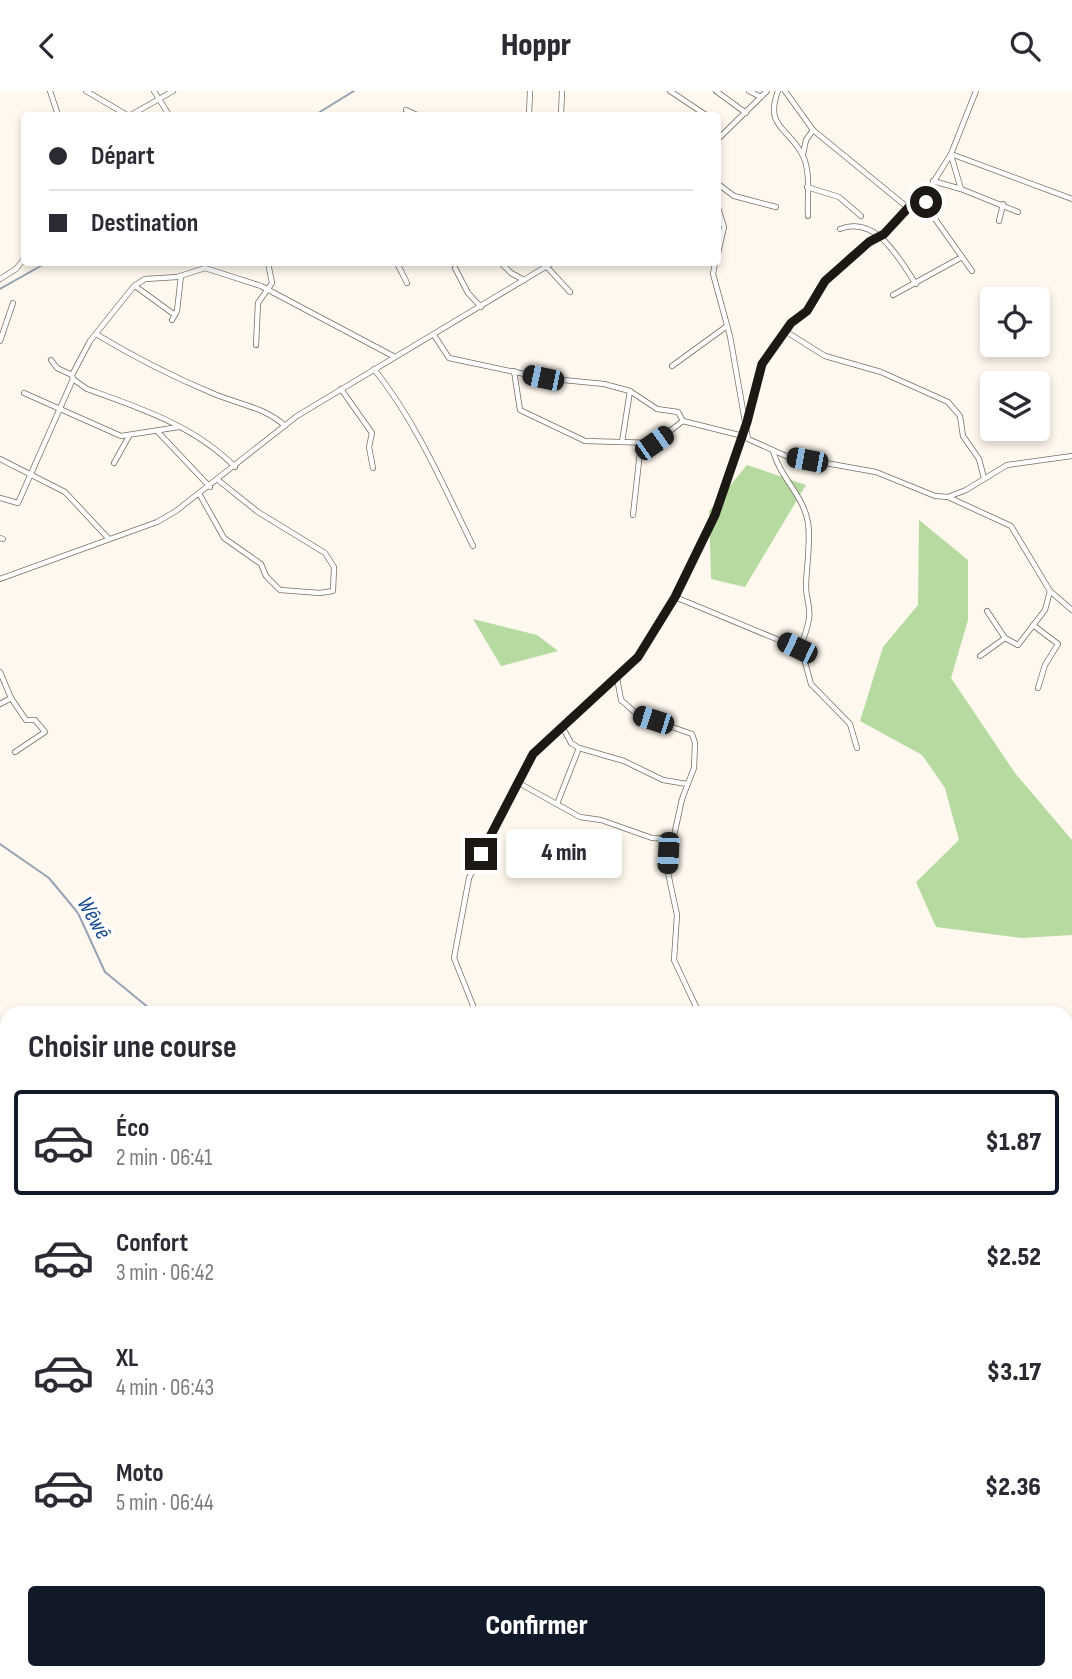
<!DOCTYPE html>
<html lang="fr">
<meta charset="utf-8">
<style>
body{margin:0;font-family:"Sofia Sans Condensed",sans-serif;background:#f2f2f3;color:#2b2b33;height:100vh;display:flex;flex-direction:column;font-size:26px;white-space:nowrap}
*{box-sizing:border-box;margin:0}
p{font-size:23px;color:#7c7c81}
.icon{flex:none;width:38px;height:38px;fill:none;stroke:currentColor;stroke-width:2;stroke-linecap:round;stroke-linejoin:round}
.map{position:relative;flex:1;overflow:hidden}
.drawer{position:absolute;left:0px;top:915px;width:1073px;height:674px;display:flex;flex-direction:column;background:#fff;border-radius:21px 21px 0 0;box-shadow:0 4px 10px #0003}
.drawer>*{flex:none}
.guide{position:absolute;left:21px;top:21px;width:700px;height:154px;border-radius:7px;box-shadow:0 4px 10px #0003;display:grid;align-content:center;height:154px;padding:0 28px;background:#fff}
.buttons{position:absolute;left:980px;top:196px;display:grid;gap:14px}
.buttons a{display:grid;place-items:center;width:70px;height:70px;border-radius:7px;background:#fff;box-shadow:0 4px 10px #0003;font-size:35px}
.end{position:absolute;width:32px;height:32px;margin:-16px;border:9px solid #1c1915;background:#fff;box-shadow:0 0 0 4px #fff}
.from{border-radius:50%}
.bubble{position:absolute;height:49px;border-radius:7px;background:#fff;box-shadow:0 4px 10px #0003;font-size:23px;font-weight:800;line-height:49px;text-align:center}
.car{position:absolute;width:21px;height:42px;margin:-21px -10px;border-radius:9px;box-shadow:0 0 5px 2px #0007;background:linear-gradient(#222 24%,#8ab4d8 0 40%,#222 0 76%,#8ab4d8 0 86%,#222 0)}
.guide b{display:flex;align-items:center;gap:24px;height:66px;font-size:26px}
.guide b+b{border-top:2px solid #e1e1e2}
.guide i{width:18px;height:18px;background:#2b2b33}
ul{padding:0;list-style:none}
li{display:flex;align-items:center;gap:21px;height:105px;margin:0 14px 10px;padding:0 14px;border:4px solid transparent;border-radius:7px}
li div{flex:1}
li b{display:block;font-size:26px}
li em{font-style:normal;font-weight:800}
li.active{border-color:#111827}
li>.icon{width:63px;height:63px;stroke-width:1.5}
h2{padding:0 28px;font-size:32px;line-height:84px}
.button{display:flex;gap:14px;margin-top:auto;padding:14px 28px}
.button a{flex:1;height:80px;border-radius:7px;background:#111827;color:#fff;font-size:28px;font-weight:800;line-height:80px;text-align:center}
header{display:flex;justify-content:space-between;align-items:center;height:91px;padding:0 28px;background:#fff;font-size:32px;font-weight:800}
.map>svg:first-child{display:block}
.green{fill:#b6da9f}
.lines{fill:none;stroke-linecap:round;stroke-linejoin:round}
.stream{stroke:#97a3b4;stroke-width:2}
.minor-casing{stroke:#766f64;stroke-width:6}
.minor{stroke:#fff;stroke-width:4.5}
.route{stroke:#1c1915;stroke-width:9}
.labels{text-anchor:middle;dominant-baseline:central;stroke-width:7;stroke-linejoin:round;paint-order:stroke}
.water-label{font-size:23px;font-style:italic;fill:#184a93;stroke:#fff}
</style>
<header><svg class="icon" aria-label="back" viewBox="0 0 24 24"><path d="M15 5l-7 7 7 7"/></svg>Hoppr<svg class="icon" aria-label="search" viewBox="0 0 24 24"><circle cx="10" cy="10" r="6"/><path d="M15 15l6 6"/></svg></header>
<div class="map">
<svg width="1072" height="1588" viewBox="0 0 1072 1588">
<rect width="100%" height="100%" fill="#fef8ee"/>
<g class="green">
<polygon points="747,374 806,394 745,496 711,488 709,420"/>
<polygon points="919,429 968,469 968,529 951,587 1015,682 1072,749 1072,844 1021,847 936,836 916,791 959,749 945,697 922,664 860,630 883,556 918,514"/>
<polygon points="473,528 537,544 558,560 501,575"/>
<polygon points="1066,1062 1072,1065 1072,1226 1066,1225"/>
</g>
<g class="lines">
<g class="stream">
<polyline points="315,24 354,0"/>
<polyline points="0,198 46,172"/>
<polyline points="0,753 49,787 78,822 105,881 155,922"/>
<polyline points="850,1582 857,1588"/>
</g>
<g class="minor-casing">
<g id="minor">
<polyline points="50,0 58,24"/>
<polyline points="86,0 127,24"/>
<polyline points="154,0 169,24"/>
<polyline points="670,0 706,24"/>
<polyline points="716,0 746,22"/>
<polyline points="749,0 761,6"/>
<path d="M778 0C764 37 790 37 803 65 811 81 807 107 808 125"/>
<polyline points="785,0 813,39 907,116"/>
<polyline points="406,19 417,24"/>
<polyline points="131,24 173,0"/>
<polyline points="529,24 530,0"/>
<polyline points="561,24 562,0"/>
<polyline points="718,48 767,0"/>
<polyline points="803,63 806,49 813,39"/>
<polyline points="951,63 1072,108"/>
<polyline points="951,64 961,98 1018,121"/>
<polyline points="933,90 961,98"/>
<polyline points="718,93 734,105 776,116"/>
<polyline points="807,96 839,106 861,125"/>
<polyline points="928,99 928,118 972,180"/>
<polyline points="718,117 724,136 718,162"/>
<polyline points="999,130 1003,113"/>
<path d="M840 138C877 124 899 168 916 193"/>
<polyline points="397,172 407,192"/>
<polyline points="501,172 511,182 524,189"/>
<polyline points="715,172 713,183 730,245 748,348 786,365 876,381 935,405 948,406 966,399 1007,374 1072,365"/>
<polyline points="546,175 570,201"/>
<polyline points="455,177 468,202 481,216"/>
<polyline points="0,188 16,178 24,168"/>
<polyline points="135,195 175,224"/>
<polyline points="893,204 962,166"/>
<polyline points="172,229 177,220 181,185"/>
<polyline points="785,240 825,265 881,281 948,311 960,325 963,345 979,368 984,387"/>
<path d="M96 243C134 266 171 285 212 302 237 313 265 316 285 335"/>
<polyline points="434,244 449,267 543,287 604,293 630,300 657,318 678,321 683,330"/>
<polyline points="0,250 13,212"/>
<polyline points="256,254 258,212 272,192 268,172"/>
<polyline points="51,269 57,277 72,284"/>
<polyline points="672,275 727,235"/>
<path d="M374 278C417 332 443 394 473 455"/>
<polyline points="514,280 520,319 585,350 654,352 683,330 743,345"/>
<path d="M73 288 87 298C140 317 195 335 235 376"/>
<polyline points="341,298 372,342 369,356 373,377"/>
<polyline points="24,302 121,345 179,336"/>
<polyline points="158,341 210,396"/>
<polyline points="622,351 630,300"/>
<path d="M773 360C780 386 801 402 807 427 812 445 806 477 806 496 806 506 811 518 809 528 807 539 804 549 798 557"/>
<polyline points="0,368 65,401 108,447"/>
<polyline points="114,372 129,345"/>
<polyline points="200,404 224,447 261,473 266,485 280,499 320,502 333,500 334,476 325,462 258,421 218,389"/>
<polyline points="948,406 1011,435 1050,500 1072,519"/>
<polyline points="0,407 18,412 73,288 72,284 90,250 134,195 145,188 177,186 205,177 261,195 393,265"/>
<polyline points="633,424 641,352"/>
<polyline points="0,447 3,448"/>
<polyline points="0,488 157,431 176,420 297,325 552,172"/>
<polyline points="675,506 798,557 803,564 811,593 850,633 857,657"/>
<polyline points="987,520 1005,547 1018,554 1045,519 1050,500"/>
<polyline points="1033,534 1058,553 1045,574 1038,597"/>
<polyline points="980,565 1005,547"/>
<polyline points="0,581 11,607 26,629 35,629 45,641 15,661"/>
<polyline points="0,613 11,607"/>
<polyline points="563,637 571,652 579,657 624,670 663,689 687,693"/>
<polyline points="517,691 580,726 601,729 652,747 672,748"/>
<polyline points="557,713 579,657"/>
<polyline points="476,922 454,867 469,787 533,663 617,587"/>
<polyline points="699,922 674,869 677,824 667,777 682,708 694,677 695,652 692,643 638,624 621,609 617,587 638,566 675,506 715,424 747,331 762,273 791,232 807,221 825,190 869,151 884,143 913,110 929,98 951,63 976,0"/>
<polyline points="0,1021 7,1021"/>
<polyline points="436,1582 437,1588"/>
<polyline points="515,1582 519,1588"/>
</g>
</g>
<use href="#minor" class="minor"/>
</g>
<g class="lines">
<polyline class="route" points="481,763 533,663 638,566 675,506 715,424 747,331 762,273 791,232 807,220 825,190 869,151 884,143 920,104 926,111"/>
</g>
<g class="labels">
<g class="water-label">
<text transform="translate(94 827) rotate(60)">Wêwê</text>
</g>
</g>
</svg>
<div class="buttons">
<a><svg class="icon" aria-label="locate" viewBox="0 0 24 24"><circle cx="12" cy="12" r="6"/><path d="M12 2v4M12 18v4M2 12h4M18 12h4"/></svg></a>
<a><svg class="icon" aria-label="layers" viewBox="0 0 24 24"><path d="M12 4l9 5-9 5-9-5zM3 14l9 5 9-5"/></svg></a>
</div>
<i class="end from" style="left:926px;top:111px"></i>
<i class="end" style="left:481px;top:763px"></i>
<div class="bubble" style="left:506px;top:738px;width:116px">4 min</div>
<i class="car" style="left:543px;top:287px;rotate:282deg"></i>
<i class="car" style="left:654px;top:352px;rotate:55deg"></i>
<i class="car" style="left:807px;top:369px;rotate:281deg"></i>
<i class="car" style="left:797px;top:557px;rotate:296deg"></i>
<i class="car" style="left:653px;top:629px;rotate:288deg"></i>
<i class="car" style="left:668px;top:762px;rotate:183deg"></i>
<div class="guide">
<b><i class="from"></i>Départ</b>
<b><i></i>Destination</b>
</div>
<section class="drawer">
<h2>Choisir une course</h2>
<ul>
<li class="active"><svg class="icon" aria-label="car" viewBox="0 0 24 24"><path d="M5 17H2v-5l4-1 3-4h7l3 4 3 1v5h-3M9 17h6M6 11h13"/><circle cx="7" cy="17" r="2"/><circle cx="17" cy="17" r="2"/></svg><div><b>Éco</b><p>2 min · 06:41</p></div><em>$1.87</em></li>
<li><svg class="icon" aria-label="car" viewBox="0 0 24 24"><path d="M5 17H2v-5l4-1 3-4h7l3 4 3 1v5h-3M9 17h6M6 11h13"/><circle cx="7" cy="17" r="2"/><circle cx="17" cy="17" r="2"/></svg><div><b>Confort</b><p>3 min · 06:42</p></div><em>$2.52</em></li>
<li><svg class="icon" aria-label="car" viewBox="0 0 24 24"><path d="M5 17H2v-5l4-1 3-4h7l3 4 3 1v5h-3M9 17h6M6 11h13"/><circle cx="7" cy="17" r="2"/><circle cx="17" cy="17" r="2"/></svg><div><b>XL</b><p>4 min · 06:43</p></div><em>$3.17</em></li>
<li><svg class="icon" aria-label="car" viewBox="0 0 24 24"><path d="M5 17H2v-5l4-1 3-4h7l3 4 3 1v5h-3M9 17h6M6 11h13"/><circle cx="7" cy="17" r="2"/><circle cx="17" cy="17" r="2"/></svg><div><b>Moto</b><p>5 min · 06:44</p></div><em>$2.36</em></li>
</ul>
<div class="button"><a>Confirmer</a></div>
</section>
</div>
